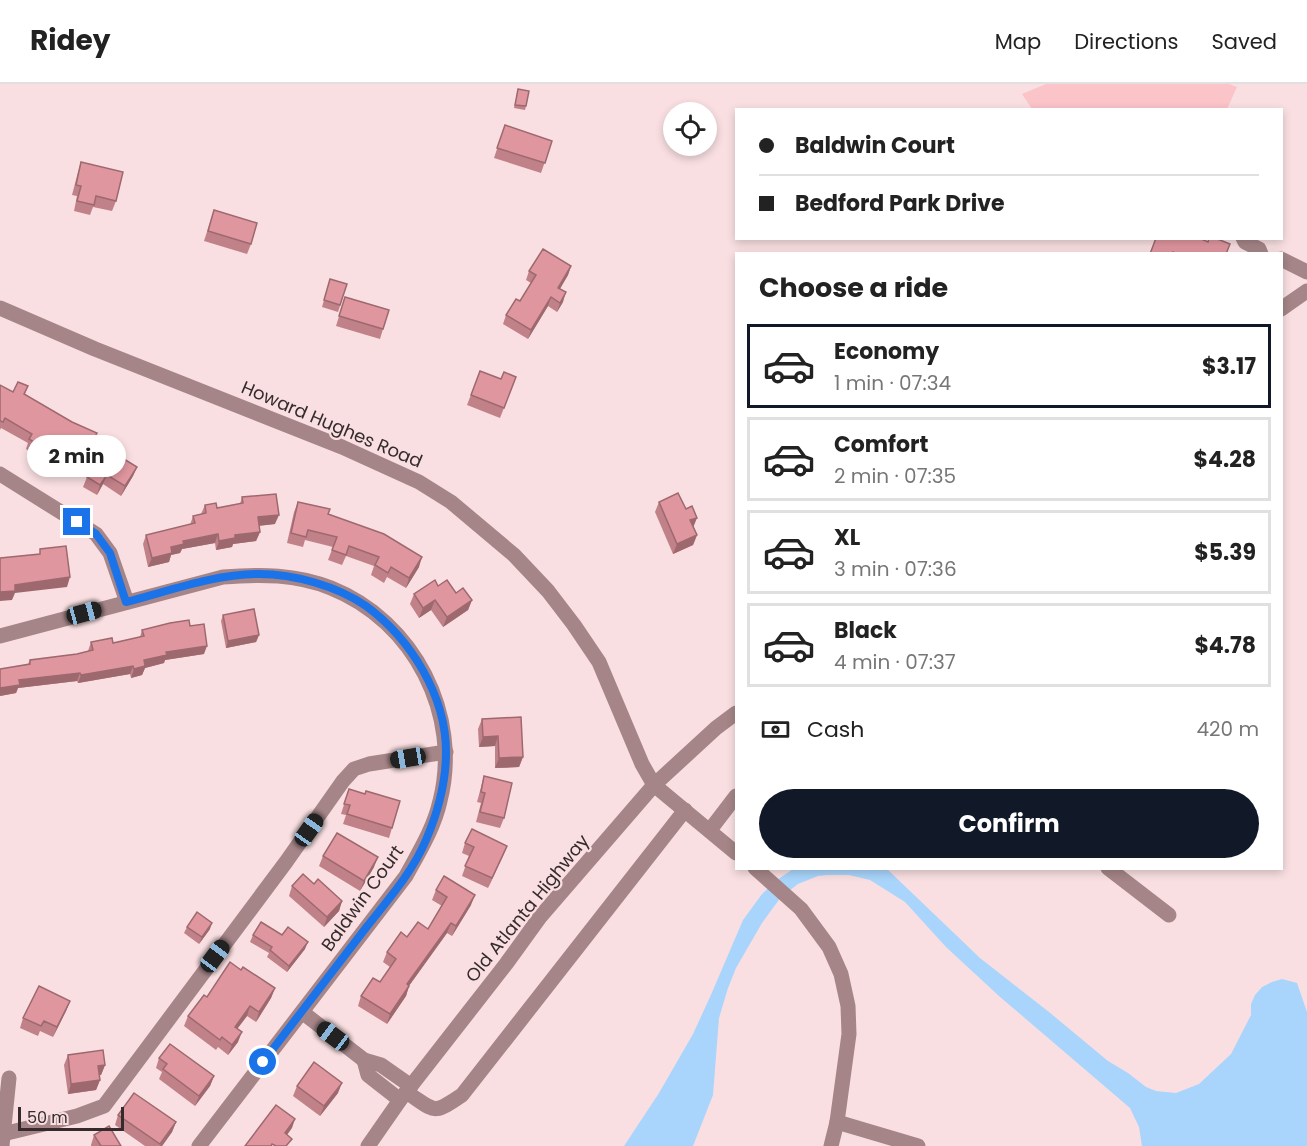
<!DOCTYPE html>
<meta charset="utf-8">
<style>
body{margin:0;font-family:Poppins,sans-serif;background:#f6f6f6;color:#222;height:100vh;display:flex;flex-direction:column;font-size:22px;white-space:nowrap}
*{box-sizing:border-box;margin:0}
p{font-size:20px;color:#767676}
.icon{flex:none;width:33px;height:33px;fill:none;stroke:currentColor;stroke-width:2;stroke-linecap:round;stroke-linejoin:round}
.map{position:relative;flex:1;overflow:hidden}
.side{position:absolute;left:735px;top:168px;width:548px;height:618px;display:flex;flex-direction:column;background:#fff;border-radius:0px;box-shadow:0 3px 9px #0003}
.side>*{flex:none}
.banner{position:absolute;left:735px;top:24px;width:548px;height:132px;border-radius:0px;box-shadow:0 3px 9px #0003;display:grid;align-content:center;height:132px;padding:0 24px;background:#fff}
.fabs{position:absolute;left:663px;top:18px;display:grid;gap:12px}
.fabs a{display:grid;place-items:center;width:54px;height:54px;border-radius:50%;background:#fff;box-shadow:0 3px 9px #0003;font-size:30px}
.scale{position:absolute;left:18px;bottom:15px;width:106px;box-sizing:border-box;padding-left:6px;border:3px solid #352b2c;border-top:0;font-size:16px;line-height:21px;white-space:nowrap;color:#352b2c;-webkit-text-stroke:4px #f9dfe1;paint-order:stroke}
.end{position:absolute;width:27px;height:27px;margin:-14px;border:8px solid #1a73e8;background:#fff;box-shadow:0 0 0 3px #fff}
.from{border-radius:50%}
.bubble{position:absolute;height:42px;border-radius:21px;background:#fff;box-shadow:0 3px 9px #0003;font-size:20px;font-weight:700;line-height:42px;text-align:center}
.car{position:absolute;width:18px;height:36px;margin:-18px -9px;border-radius:8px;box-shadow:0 0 4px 2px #0007;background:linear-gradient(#222 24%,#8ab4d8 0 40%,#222 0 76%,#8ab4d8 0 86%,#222 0)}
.banner b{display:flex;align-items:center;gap:21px;height:57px;font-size:22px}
.banner b+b{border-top:2px solid #e0e0e0}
.banner i{width:15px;height:15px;background:#222}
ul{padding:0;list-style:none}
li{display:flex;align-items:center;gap:18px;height:84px;margin:0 12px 9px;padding:0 12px;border:3px solid #e0e0e0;border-radius:0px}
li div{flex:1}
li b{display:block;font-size:22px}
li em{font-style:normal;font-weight:700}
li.current{border-color:#111827}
li>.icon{width:54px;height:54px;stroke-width:1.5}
h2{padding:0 24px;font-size:27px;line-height:72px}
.pay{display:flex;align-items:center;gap:15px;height:66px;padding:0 24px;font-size:22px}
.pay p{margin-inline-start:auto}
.action{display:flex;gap:12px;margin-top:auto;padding:12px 24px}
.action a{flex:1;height:69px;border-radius:36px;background:#111827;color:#fff;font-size:24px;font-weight:700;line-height:69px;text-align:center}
header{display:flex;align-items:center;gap:36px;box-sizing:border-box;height:84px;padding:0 30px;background:#fff;border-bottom:2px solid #e0e0e0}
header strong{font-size:28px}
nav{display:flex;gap:33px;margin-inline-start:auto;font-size:21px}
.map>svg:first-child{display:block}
.green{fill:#fac4c9}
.water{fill:#a9d5fc}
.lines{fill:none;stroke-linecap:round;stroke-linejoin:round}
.minor{stroke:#a58587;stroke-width:15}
.wall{fill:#c18189}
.shaded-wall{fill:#9d696f}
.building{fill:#e0969f;stroke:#9d696f;stroke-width:1.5}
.route{stroke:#1a73e8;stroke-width:8}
.labels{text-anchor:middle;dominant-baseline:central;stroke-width:4.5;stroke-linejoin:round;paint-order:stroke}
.street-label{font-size:18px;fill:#352b2c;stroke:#f9dfe1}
</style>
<header>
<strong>Ridey</strong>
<nav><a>Map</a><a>Directions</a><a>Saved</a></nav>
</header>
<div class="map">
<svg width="1307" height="1062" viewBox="0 0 1307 1062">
<rect width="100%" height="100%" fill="#f9dfe1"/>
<polygon class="green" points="1046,0 1229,0 1237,3 1227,25 1032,25 1022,10"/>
<polygon class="water" points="793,785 887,785 980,874 1049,928 1108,977 1128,989 1146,1003 1156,1007 1176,1009 1199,1000 1231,970 1251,931 1251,920 1255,911 1262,903 1272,898 1282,895 1297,899 1307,928 1307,1062 1142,1062 1139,1043 1130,1024 999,912 946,863 905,818 870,796 849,791 827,791 818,792 798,800 781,813 762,839 736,884 728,904 719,934 713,1011 693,1062 624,1062 659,1009 693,950 710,913 743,836 762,810 777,796"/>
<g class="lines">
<g class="minor">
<polyline points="1243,154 1245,158 1259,165 1261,170"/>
<polyline points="1281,175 1307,188"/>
<polyline points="0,224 95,265 342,363 419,398 451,418 514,471 548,507 574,541 599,578 642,680 654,701 736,769"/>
<polyline points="1281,225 1307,207"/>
<polyline points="0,390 96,450 110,469 127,518"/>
<path d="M0 552 223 493C261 490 296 490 331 504 414 537 462 631 440 717 434 744 419 768 406 792L199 1062"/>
<polyline points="710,746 736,712"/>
<polyline points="755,784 801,825 829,863 841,890 848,922 849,950 837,1038 831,1062"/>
<polyline points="1108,784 1169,831"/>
<polyline points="302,928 364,976 381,981 411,1002"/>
<polyline points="364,976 368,991 400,1016"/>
<path d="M406 1008C436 1027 431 1032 462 1011L685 726"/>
<polyline points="837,1038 918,1062"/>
<polyline points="3,1050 77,1032 104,1022 286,778 343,697 354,685 369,680 446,668"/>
<polyline points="2,1062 9,994"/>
<polyline points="368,1062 400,1016 506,880 540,833 654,701 716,644 736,629"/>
</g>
</g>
<g class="wall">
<polygon points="518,5 526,22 525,26 514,24"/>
<polygon points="505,41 552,57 541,89 494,74"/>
<polygon points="81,78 116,117 112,127 93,123 90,131 74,127 77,112 72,111 78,88"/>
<polygon points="214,126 251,160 247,170 204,157"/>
<polygon points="571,182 568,191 560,205 563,218 557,228 548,222 528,255 503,240 506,231 520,217 531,199 526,196 529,187"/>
<polygon points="330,195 347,200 338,228 322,223"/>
<polygon points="345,213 383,245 380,255 336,242"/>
<polygon points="480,287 501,295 516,293 500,334 467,321"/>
<polygon points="0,301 13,308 28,302 25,310 94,356 137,383 133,392 121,412 103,400 97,411 83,403 87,393 67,383 64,388 51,381 26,365 28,359 1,344 0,346"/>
<polygon points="242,413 275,440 259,442 260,448 256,457 233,460 232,463 216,466 215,459 182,465 180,469 171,471 169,478 148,483 143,460 146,451 190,441 193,432 201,430 205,421 217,424 240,420"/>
<polygon points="298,418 328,430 419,483 406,504 387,493 384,499 371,491 374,482 346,472 342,481 328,476 333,463 305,456 303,463 287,459 294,428"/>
<polygon points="659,418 693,443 697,451 693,461 673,470 655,428"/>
<polygon points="438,502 472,516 468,526 443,543 431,526 419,534 410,520 414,510"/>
<polygon points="223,531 259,551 256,558 226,564 221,537"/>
<polygon points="190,542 204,570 165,576 164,579 145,584 142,591 131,594 130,590 78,599 77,597 18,604 16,609 0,612 28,580 30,576 77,570 88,567 91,558 113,559 140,553 142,546"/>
<polygon points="482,635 523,673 519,683 495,684 495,662 479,663 478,645"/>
<polygon points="484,692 504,734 500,744 476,738 481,719 477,718"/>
<polygon points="349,705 392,744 389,754 343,740 346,731 341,730"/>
<polygon points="465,759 507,762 488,804 462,792 469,772 462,769"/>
<polygon points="323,772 374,783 360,807 319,782"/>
<polygon points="314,800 342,817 339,827 324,843 289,812 292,802"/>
<polygon points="436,806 471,821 452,852 447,849 409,902 406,912 387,940 358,922 361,912 380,898 390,883 383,878 387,868 407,853 428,845 442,822 432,816"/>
<polygon points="187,843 210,845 199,860 184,849"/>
<polygon points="253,851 305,865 287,888 267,873 269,869 250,858"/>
<polygon points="241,886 275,904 271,914 256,938 247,932 237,945 238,958 228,971 218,963 216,966 184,942 188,932 207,913"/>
<polygon points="70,917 66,927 53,953 40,947 38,952 20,944 23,934"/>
<polygon points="68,971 105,981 101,991 99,991 100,996 96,1006 68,1010 64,981"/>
<polygon points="159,974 214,992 210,1002 195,1022 159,995 162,988 156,984"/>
<polygon points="297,1002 338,1009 320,1032 293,1012"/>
<polygon points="118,1031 176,1038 172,1048 162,1062 145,1062 115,1041"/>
<polygon points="94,1051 121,1062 91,1062 91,1061"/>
</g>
<g class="shaded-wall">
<polygon points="571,182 568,191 555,213 558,204"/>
<polygon points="566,208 563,218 557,228 560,219"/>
<polygon points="551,213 548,222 528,255 531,246"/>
<polygon points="137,383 133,392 121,412 125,402"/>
<polygon points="107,391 103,400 97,411 100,401"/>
<polygon points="279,431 275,440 255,442 258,433"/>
<polygon points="697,434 693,444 690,436"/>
<polygon points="260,448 256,457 233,460 232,463 216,466 219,457 235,451"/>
<polygon points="218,450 215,459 182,465 180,469 171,471 169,478 148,483 152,474 183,457"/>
<polygon points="697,451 693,461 673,470 677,460"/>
<polygon points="422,473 419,483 406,504 409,494"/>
<polygon points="70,493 67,503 15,509 12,516 0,517 0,508 15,501"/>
<polygon points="435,516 431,526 419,534 423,524"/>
<polygon points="472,516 468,526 443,543 447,533"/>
<polygon points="259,551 256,558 226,564 228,557"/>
<polygon points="207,562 204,570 165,576 164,579 145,584 142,591 131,594 134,585 144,576 166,568"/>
<polygon points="133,582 130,590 78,599 81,591"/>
<polygon points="80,589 77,597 18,604 16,609 0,612 0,604 19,596"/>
<polygon points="498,652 495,662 479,663 483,653"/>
<polygon points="523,673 519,683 495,684 499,674"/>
<polygon points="507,762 503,772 488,804 492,794"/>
<polygon points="378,773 374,783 360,807 364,797"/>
<polygon points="475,811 471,821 452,852 456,842"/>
<polygon points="342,817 339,827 324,843 327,833"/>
<polygon points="212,839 210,845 199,860 202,853"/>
<polygon points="451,839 447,849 403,910 407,900"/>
<polygon points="308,858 305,865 287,888 289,882"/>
<polygon points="409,902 406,912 387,940 390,930"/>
<polygon points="275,904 271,914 256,938 259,928"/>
<polygon points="70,917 66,927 53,953 57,943"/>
<polygon points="250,922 247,932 231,953 235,943"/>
<polygon points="242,948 238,958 228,971 232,961"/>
<polygon points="105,981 101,991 94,992 98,982"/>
<polygon points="214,992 210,1002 195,1022 199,1012"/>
<polygon points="100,996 96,1006 68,1010 71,1000"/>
<polygon points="342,999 338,1009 320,1032 324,1022"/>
<polygon points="295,1035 292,1044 282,1058 285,1049"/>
<polygon points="176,1038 172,1048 162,1062 160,1062"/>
</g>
<g class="building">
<polygon points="518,5 529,7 526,22 515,21"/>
<polygon points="505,41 552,57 545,79 497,64"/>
<polygon points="81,78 123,88 116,117 96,112 94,121 77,117 81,102 76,101"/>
<polygon points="214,126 257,139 251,160 208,147"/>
<polygon points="1156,154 1199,154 1208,158 1209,154 1215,154 1230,160 1226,170 1177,170 1173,168 1172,170 1150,170"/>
<polygon points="543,165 571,182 558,204 566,208 560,219 551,213 531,246 506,231 516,215 520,217 536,191 529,187"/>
<polygon points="330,195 347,200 340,221 324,216"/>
<polygon points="345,213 389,226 383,245 339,232"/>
<polygon points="480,287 501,295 504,288 516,293 504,324 471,311"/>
<polygon points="18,298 28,302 24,310 72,338 97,349 93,356 137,383 125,402 107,391 100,401 87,393 92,385 70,374 68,378 55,372 29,355 32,350 5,334 3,338 0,337 0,301 13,308"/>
<polygon points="678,409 686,425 692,422 697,434 690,436 697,451 677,460 659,418"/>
<polygon points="276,410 279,431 258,433 260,448 235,451 235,454 219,457 218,450 183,457 184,460 171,463 172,469 152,474 146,451 195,439 193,432 206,429 205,421 216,419 217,424 243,419 242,413"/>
<polygon points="298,418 330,425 328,430 384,450 422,473 409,494 391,483 388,489 375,481 379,473 349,462 346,471 332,466 337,453 308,446 306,453 291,449"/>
<polygon points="66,462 70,493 15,501 15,507 0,508 0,474 40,470 40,465"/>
<polygon points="435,496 438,502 447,496 456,509 463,504 472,516 447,533 435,516 423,524 414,510"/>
<polygon points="254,525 259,551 228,557 223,531"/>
<polygon points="189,536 190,542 204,540 207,562 166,568 167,571 144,576 145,582 134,585 133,582 81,591 80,589 19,596 20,601 0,604 0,585 30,580 30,576 77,570 93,566 91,558 112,554 113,559 144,552 142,546 170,539"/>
<polygon points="521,633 523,673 499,674 498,652 483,653 482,635"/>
<polygon points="484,692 512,699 504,734 480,728 485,709 481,708"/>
<polygon points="349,705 365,710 366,707 400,717 392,744 347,730 350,721 344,720"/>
<polygon points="472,745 507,762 492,794 465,782 474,763 465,759"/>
<polygon points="337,749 378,773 364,797 323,772"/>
<polygon points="303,790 314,800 318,795 342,817 327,833 292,802"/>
<polygon points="444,792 475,811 456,842 451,839 407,900 409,902 390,930 361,912 373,894 380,898 396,875 387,868 401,848 407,853 418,838 428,845 447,813 436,806"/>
<polygon points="197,828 212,839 202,853 187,843"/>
<polygon points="261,838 282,851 288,843 308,858 289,882 270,866 272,863 253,851"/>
<polygon points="230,878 241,886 243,883 275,904 259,928 250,922 235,943 242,948 232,961 222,953 220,956 188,932 204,911 207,913"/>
<polygon points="39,902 70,917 57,943 44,937 41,942 23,934"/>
<polygon points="170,960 214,992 199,1012 163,985 167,980 159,974"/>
<polygon points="103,966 105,981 98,982 100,996 71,1000 68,971"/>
<polygon points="314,978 342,999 324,1022 297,1002"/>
<polygon points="134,1009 176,1038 160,1060 118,1031"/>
<polygon points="276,1021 295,1035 285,1049 292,1055 286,1062 276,1062 272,1060 271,1062 245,1062"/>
<polygon points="109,1042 121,1062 101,1062 94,1051"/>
</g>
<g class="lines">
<path class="route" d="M77 438 96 450 110 469 126 518C169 507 214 490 259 490 294 490 337 502 366 522 411 555 446 612 446 668 446 699 438 728 426 756 412 789 387 817 365 845 331 890 297 934 263 978"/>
</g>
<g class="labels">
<g class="street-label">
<text transform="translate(332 340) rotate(23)">Howard Hughes Road</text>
<text transform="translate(362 814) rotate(-54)">Baldwin Court</text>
<text transform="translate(527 824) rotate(-51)">Old Atlanta Highway</text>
</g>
</g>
</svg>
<div class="fabs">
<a><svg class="icon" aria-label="locate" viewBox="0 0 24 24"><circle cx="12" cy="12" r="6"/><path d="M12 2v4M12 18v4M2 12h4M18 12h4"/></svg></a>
</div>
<div class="scale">50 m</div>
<i class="end from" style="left:263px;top:978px"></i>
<i class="end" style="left:77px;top:438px"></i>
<div class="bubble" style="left:27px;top:351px;width:99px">2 min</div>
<i class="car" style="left:84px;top:529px;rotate:75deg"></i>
<i class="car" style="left:408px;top:674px;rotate:261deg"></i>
<i class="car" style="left:309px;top:746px;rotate:35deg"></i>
<i class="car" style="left:215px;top:872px;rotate:37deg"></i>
<i class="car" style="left:333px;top:952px;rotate:307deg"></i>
<div class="banner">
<b><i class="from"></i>Baldwin Court</b>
<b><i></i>Bedford Park Drive</b>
</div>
<section class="side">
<h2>Choose a ride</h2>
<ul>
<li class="current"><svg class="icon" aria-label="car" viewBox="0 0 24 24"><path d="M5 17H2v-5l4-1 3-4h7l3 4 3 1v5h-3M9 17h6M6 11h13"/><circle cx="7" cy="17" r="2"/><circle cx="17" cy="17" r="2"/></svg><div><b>Economy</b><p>1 min · 07:34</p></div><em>$3.17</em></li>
<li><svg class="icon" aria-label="car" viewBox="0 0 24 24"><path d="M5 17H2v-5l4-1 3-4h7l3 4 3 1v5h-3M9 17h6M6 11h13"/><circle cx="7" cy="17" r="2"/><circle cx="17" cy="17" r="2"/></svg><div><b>Comfort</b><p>2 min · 07:35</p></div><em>$4.28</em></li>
<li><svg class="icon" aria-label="car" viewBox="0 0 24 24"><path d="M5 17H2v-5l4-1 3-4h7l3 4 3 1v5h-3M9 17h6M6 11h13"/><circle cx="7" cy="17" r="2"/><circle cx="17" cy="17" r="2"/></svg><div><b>XL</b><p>3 min · 07:36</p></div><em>$5.39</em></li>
<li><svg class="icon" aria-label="car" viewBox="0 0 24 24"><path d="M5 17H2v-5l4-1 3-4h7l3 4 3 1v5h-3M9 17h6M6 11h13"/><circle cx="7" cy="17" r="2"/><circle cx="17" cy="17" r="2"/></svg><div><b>Black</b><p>4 min · 07:37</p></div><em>$4.78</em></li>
</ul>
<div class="pay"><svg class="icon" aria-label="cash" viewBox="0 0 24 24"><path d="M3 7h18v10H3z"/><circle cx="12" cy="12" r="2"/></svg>Cash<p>420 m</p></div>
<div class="action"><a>Confirm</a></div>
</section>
</div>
